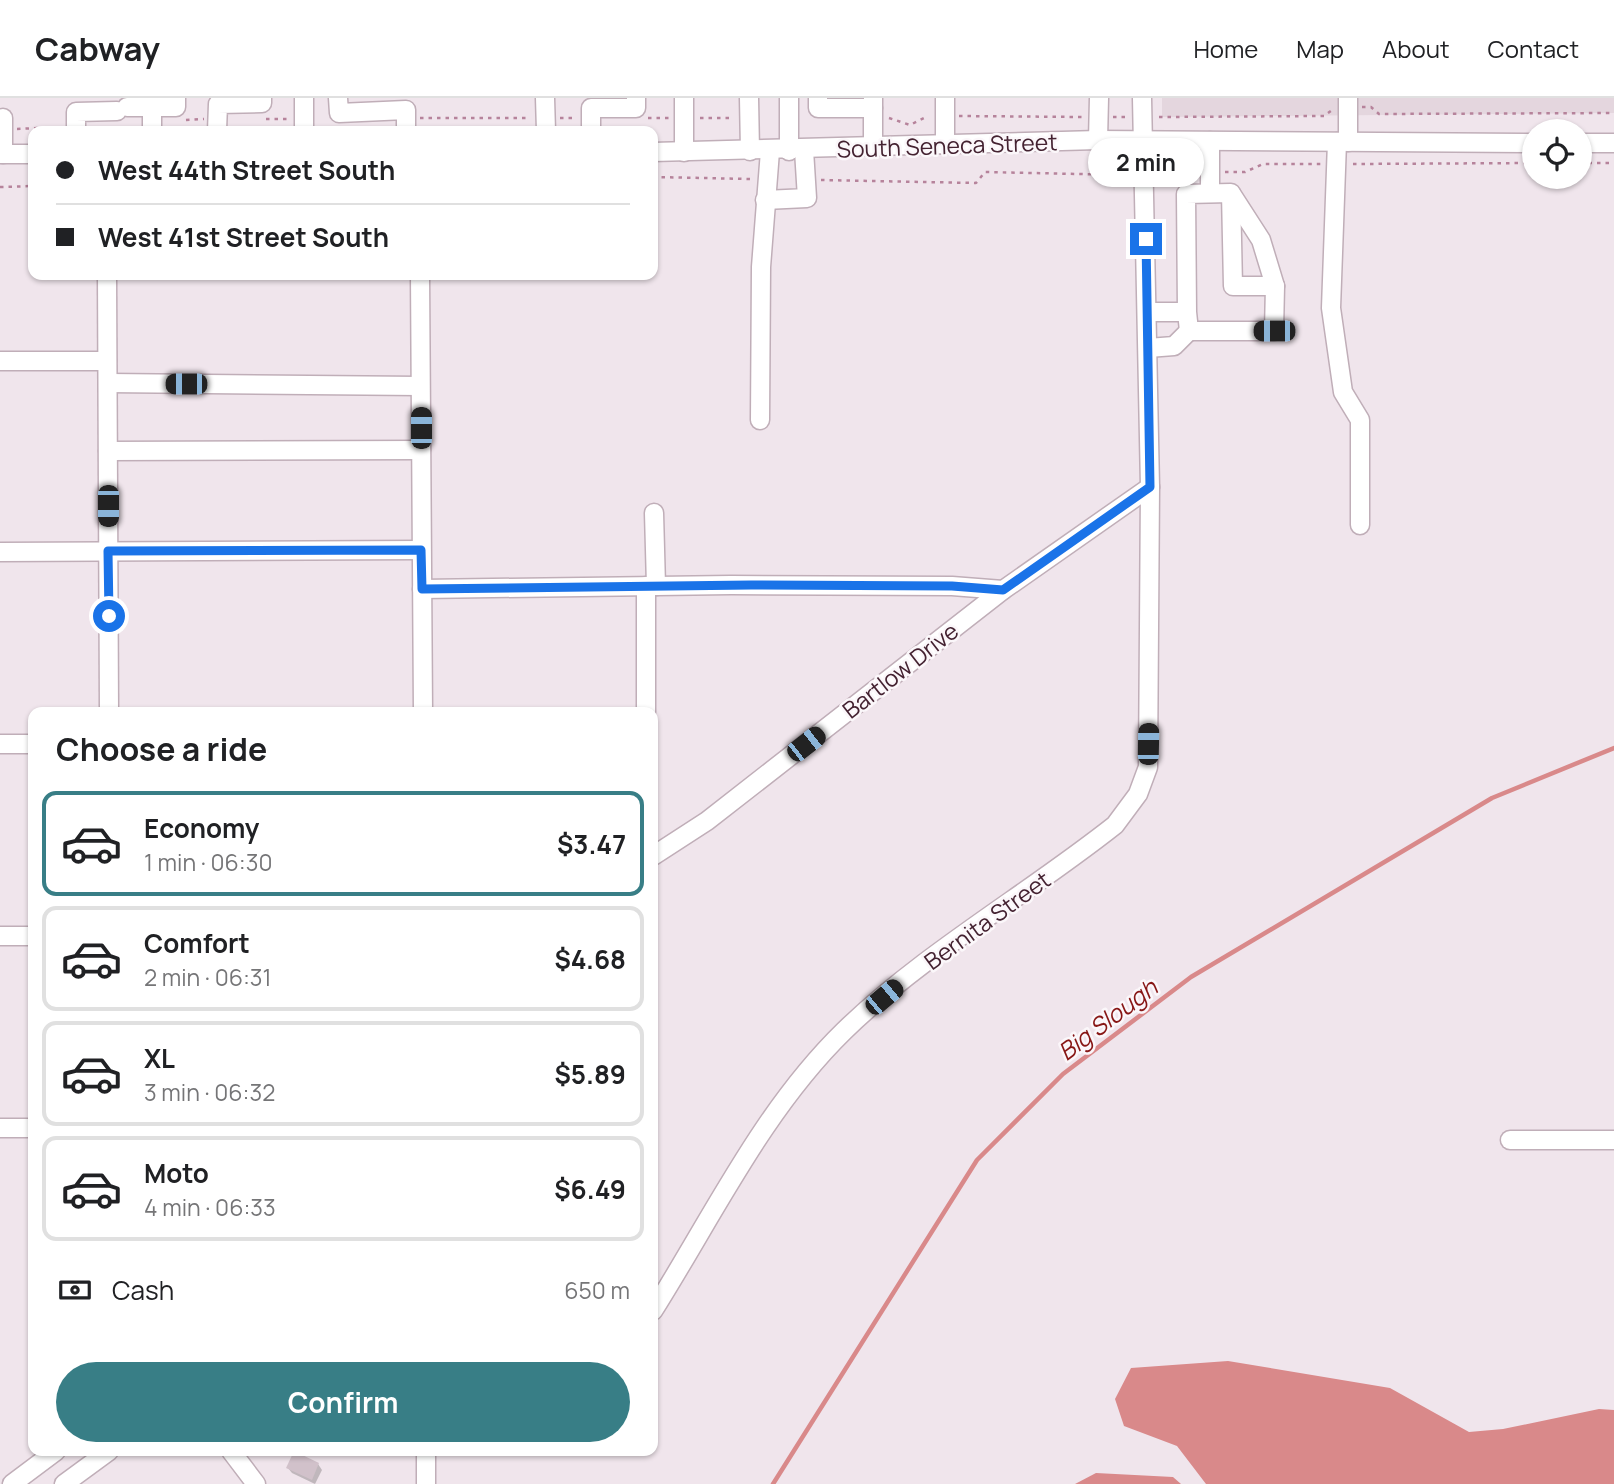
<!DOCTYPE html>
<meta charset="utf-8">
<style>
body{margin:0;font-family:Manrope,sans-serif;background:#f2f2f2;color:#202124;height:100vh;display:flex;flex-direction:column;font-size:26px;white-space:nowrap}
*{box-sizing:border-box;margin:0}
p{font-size:23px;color:#757577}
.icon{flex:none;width:38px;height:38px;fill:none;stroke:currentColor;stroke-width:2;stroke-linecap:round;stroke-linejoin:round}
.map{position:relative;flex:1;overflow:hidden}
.drawer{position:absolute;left:28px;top:609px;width:630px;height:749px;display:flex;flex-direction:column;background:#fff;border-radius:14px;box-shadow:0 2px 5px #0004}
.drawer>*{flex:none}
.guide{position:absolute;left:28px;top:28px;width:630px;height:154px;border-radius:14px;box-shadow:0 2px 5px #0004;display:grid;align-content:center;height:154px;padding:0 28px;background:#fff}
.tools{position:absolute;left:1522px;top:21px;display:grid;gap:14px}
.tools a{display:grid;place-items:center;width:70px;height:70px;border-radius:50%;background:#fff;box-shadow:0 2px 5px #0004;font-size:35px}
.end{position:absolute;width:32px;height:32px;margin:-16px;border:9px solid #1a73e8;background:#fff;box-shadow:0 0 0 4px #fff}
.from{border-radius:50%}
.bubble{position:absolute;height:49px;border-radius:24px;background:#fff;box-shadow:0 2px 5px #0004;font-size:23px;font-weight:700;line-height:49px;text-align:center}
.car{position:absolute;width:21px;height:42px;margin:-21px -10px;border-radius:9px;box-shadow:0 0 5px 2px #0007;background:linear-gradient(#222 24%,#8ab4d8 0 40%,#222 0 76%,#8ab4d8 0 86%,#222 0)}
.guide b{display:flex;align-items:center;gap:24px;height:66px;font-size:26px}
.guide b+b{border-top:2px solid #e0e0e0}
.guide i{width:18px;height:18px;background:#202124}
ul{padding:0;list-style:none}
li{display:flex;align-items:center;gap:21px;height:105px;margin:0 14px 10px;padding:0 14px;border:4px solid #e0e0e0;border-radius:14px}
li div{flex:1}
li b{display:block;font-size:26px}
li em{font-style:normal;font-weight:700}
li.selected{border-color:#387e86}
li>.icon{width:63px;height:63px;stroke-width:1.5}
h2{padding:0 28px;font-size:32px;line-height:84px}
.pay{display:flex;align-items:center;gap:18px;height:77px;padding:0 28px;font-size:26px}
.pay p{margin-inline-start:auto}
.primary-button{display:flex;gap:14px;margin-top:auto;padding:14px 28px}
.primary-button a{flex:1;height:80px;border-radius:42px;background:#387e86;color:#fff;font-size:28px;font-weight:700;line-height:80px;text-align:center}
header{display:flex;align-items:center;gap:42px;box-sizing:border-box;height:98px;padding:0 35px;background:#fff;border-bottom:2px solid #e0e0e0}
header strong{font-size:33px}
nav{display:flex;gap:38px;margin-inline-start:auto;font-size:24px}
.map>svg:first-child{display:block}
.built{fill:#e4d6de}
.water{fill:#d9898a}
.shadow{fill:#0003}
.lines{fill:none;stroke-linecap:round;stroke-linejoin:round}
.stream{stroke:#d9898a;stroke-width:4.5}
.building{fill:#d1c1ca}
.minor-casing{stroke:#c0aeb8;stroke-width:21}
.path{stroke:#b6839b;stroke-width:2.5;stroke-dasharray:3.5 5;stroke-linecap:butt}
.minor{stroke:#fff;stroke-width:18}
.route{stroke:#1a73e8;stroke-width:9}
.labels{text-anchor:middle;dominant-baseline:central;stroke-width:5;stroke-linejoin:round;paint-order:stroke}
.street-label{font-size:23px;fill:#442231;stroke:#fbf7fa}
.water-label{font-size:24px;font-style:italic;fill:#871615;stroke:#fbf7fa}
</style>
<header>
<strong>Cabway</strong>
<nav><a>Home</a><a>Map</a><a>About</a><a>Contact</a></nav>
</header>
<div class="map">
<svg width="1614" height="1386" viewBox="0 0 1614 1386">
<rect width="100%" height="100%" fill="#f0e5ec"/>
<polygon class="built" points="1162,0 1614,0 1614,15 1162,19"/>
<g class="water">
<polygon points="1228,1263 1390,1290 1469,1334 1503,1331 1599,1311 1614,1312 1614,1386 1206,1386 1177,1348 1124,1328 1115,1301 1131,1270"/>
<polygon points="1096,1375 1173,1379 1181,1386 1075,1386"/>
</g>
<polygon class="shadow" points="318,1366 322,1372 315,1386 292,1375 288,1370"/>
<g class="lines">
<polyline class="stream" points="773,1386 977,1062 1063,976 1191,879 1492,700 1614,650"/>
</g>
<polygon class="building" points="294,1353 319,1365 312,1382 286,1370"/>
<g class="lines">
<g class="minor-casing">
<g id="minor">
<polyline points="304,0 304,33"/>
<polyline points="338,0 339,15 406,12 406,33"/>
<polyline points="545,0 546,33"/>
<polyline points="684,0 684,54"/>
<polyline points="749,0 750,53"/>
<polyline points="789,0 789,53"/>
<polyline points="818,0 818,10 873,10"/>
<polyline points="945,0 945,47"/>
<polyline points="1348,0 1348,44"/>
<polyline points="873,1 873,50"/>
<polyline points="127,9 152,9"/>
<polyline points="76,33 76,14 117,13"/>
<polyline points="152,33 152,9 176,9 176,0"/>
<polyline points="217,33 218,6 262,5 262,0"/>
<polyline points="591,33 591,10 636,10 636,0"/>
<polyline points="1098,42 1099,0"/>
<polyline points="1210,43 1210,95"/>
<polyline points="1337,44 1331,210 1343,294 1360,322 1360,427"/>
<polyline points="1580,45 1614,45"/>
<polyline points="653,54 1098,42 1535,45"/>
<polyline points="0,56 33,56"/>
<polyline points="3,56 3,20"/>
<polyline points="1232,97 1261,142 1275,188"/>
<polyline points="765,102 807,100 804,52"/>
<polyline points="107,177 109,614"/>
<polyline points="420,177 423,614"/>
<polyline points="1148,214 1187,214 1186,96 1231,95 1233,188 1275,188 1274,233 1189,233 1187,214"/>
<polyline points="1148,250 1174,248 1189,233"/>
<polyline points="0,263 107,263"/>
<polyline points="108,285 420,288"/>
<polyline points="760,322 761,169 770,53"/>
<polyline points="108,353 421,352"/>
<polyline points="654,415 656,488"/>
<polyline points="0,454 421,452"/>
<polyline points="646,488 646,614"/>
<polyline points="422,491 731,487 952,488 1003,492"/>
<polyline points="0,646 33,646"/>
<polyline points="653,758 707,723 1003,492 1150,389"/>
<polyline points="0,838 33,838"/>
<polyline points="0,1030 33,1030"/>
<polyline points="1510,1042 1614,1042"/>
<path d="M653 1213C713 1118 763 1012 844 933 923 856 1028 796 1115 727L1138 696 1148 669 1150 389 1142 0"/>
<polyline points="231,1353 256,1386"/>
<polyline points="426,1353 426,1386"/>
<polyline points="12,1386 56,1353"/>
<polyline points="64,1386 109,1353"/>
</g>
</g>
<g class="path">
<polyline points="1362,9 1371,9 1379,16 1614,15"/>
<polyline points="959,18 1082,19"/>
<polyline points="1113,19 1128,19"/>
<polyline points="1159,19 1324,18 1332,12"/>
<polyline points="420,20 529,20"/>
<polyline points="560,20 575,20"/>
<polyline points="648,20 669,20"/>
<polyline points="700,20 732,20"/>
<polyline points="889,20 910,27 928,18"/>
<polyline points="266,21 288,21"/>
<polyline points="186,22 204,21"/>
<polyline points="17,31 59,29"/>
<polyline points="1580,65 1614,65"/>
<polyline points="1353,66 1535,65"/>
<polyline points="1225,74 1245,74 1263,66 1321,66"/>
<polyline points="1158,76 1194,75"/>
<polyline points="653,79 751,81"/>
<polyline points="821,82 976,85 985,74 1127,77"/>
<polyline points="0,89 33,88"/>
</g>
<use href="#minor" class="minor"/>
</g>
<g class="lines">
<polyline class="route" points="109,518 108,453 421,452 422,491 751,487 952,488 1003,492 1150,389 1146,141"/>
</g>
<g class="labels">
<g class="street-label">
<text transform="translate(947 47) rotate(-2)">South Seneca Street</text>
<text transform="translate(900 572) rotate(-38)">Bartlow Drive</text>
<text transform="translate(987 822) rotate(-36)">Bernita Street</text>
</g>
<g class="water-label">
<text transform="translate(1107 921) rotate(-37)">Big Slough</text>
</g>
</g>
</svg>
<div class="tools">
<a><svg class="icon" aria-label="locate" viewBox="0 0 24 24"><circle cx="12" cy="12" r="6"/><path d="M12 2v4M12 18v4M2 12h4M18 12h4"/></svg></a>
</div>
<i class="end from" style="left:109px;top:518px"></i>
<i class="end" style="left:1146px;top:141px"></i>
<div class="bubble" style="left:1088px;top:40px;width:116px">2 min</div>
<i class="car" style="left:1274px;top:233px;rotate:270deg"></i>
<i class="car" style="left:186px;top:286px;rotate:270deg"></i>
<i class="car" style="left:421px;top:330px;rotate:0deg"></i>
<i class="car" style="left:108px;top:408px;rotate:180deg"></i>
<i class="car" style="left:806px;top:646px;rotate:52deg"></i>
<i class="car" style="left:1148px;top:646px;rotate:1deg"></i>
<i class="car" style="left:884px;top:899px;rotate:50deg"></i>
<div class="guide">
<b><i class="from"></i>West 44th Street South</b>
<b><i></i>West 41st Street South</b>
</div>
<section class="drawer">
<h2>Choose a ride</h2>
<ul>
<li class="selected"><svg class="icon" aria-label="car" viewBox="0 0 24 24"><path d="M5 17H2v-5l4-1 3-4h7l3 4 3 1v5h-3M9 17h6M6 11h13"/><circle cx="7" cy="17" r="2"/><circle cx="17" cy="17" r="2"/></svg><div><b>Economy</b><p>1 min · 06:30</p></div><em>$3.47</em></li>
<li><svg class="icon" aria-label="car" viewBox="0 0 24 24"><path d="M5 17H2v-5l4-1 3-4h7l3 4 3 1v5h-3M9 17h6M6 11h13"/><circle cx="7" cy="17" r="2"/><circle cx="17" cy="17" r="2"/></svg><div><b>Comfort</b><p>2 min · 06:31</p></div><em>$4.68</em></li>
<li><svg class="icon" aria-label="car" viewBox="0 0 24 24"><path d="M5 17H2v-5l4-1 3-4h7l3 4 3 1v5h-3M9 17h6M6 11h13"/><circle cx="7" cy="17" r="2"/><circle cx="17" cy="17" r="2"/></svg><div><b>XL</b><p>3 min · 06:32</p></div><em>$5.89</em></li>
<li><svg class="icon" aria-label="car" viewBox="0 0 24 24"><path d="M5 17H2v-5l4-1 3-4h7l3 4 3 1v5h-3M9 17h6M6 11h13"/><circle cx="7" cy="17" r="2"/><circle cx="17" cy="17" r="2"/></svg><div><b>Moto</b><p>4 min · 06:33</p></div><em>$6.49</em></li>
</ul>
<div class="pay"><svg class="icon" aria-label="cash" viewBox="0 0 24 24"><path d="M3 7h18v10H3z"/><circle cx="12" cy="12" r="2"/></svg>Cash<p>650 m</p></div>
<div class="primary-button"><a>Confirm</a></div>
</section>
</div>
